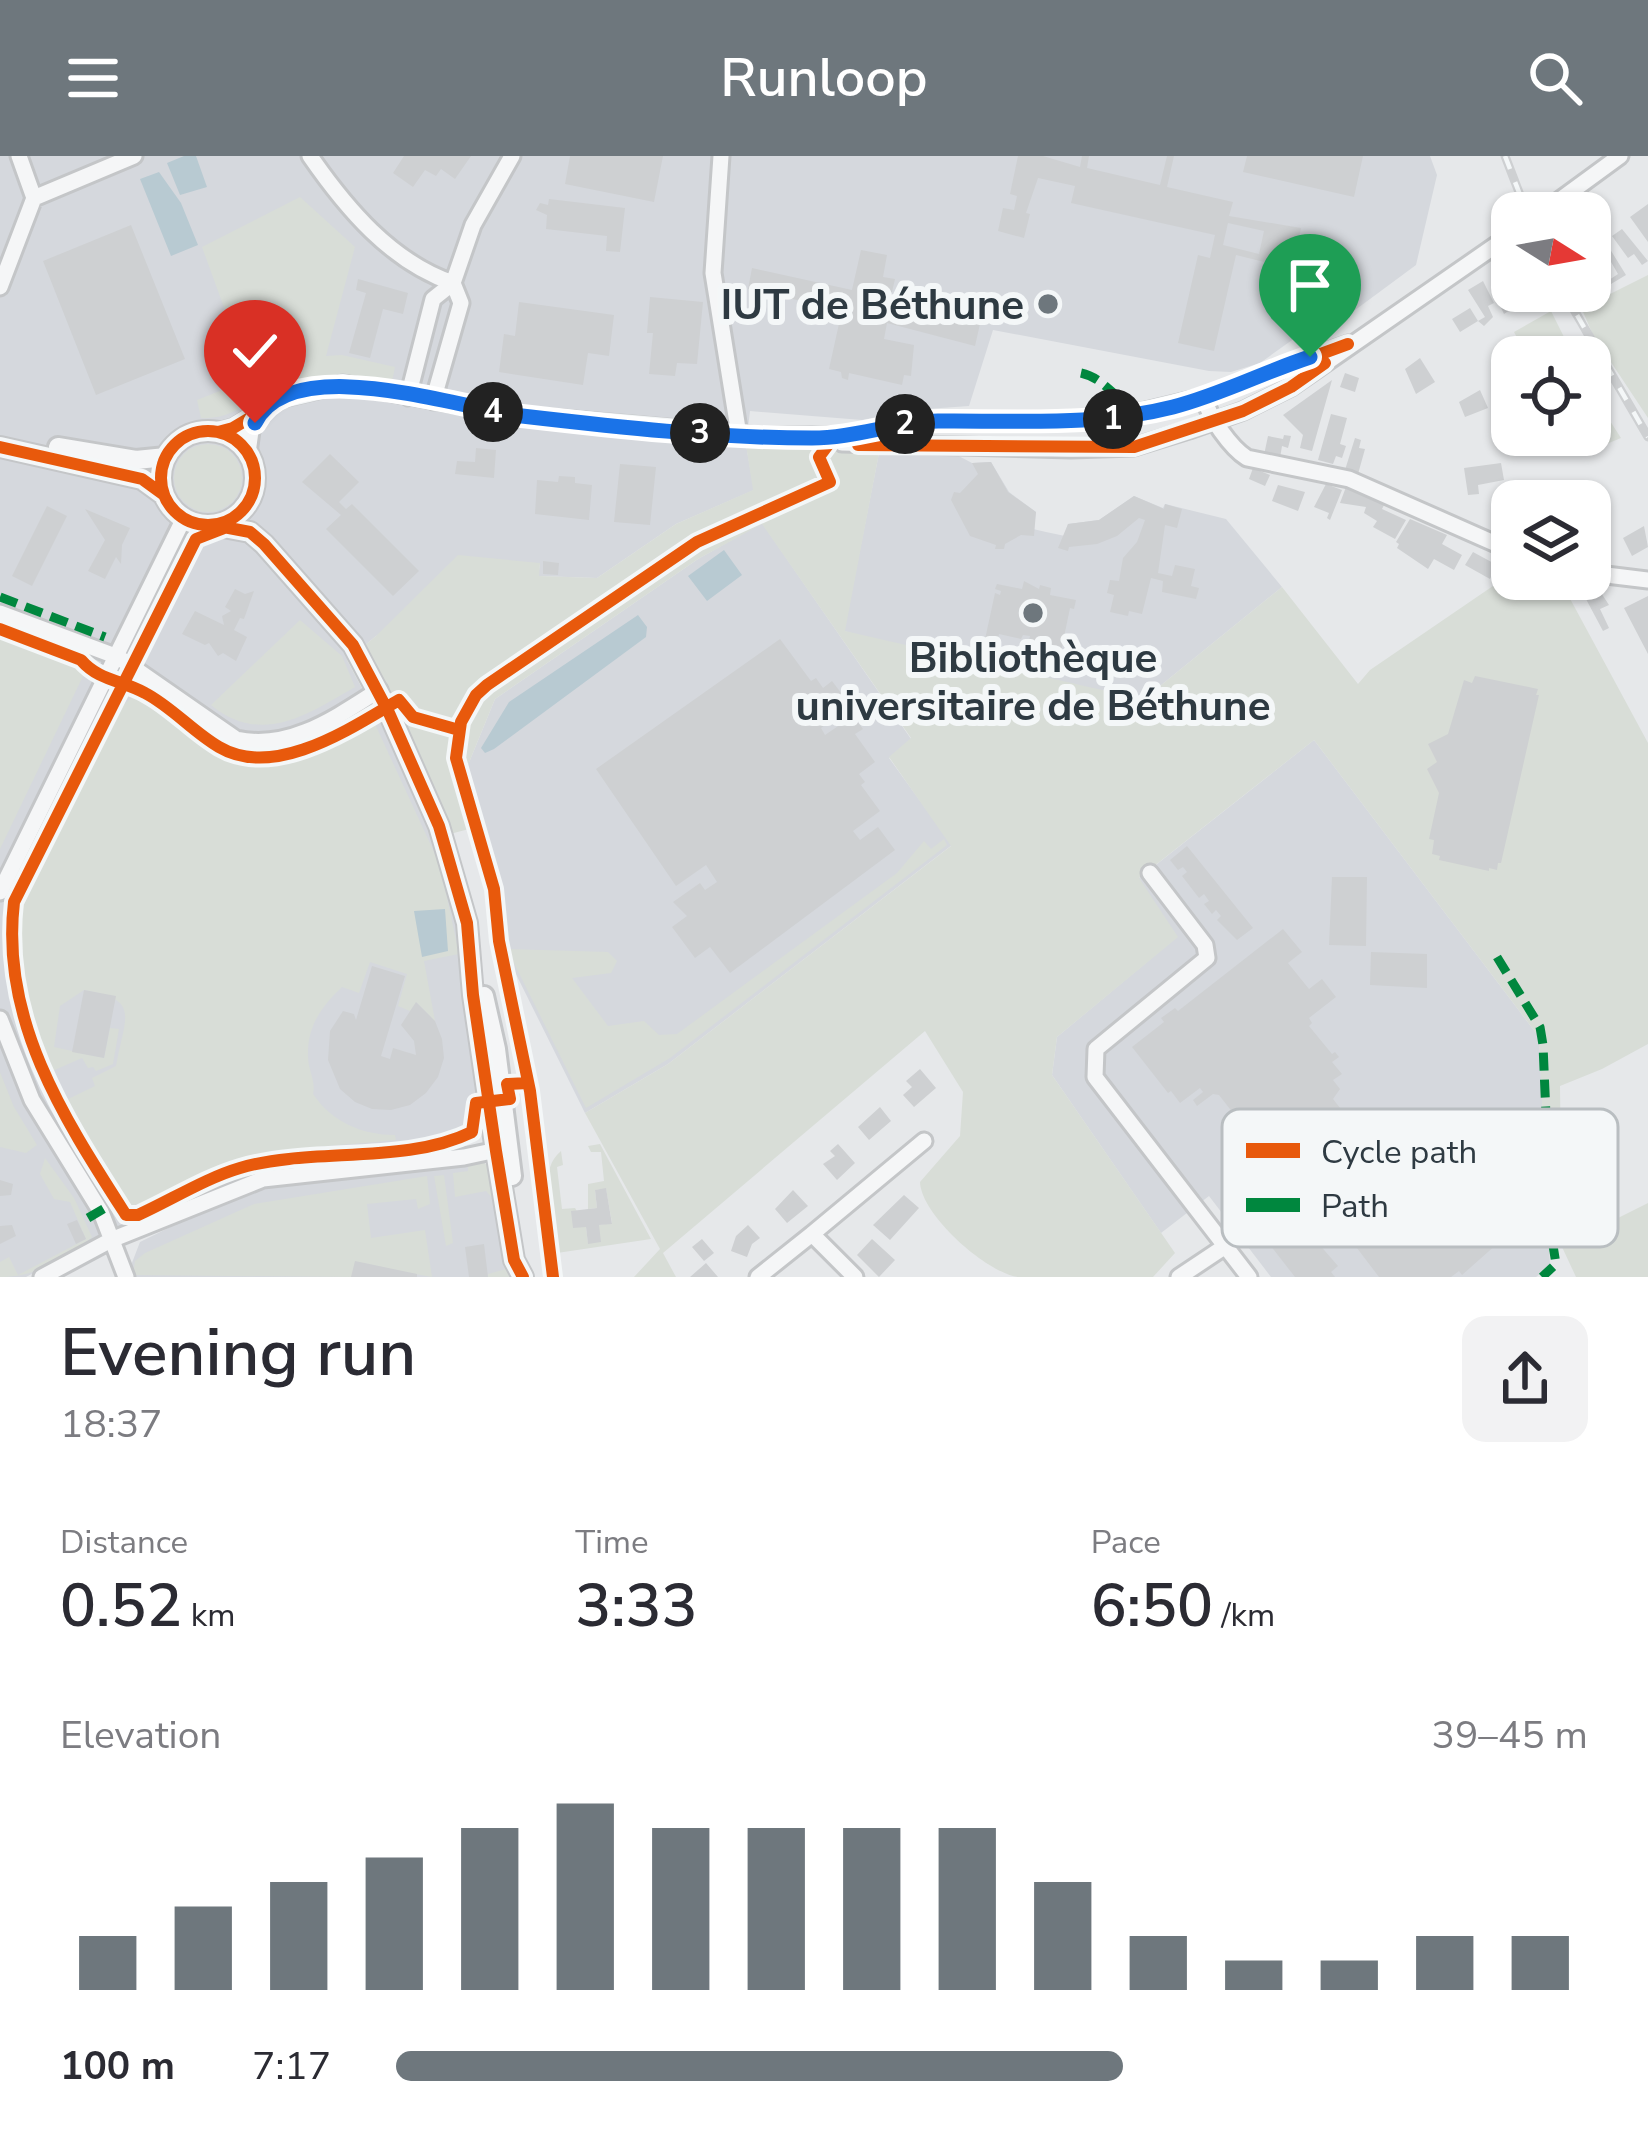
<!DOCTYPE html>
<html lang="en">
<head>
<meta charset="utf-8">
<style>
  :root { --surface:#fff; --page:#f2f2f3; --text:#2b2b33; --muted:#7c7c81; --accent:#6e777d }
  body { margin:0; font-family:"Nunito Sans",sans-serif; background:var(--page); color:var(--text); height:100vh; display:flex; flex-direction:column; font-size:45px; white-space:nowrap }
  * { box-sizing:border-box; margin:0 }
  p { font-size:39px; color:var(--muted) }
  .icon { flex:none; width:66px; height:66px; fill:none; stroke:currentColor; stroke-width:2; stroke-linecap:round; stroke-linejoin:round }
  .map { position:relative; height:1121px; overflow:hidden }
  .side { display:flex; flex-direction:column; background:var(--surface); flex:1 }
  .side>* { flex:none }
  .needle { width:78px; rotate:101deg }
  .tools { position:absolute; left:1491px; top:36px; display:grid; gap:24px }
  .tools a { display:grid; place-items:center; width:120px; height:120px; border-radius:24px; background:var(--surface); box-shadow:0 3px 9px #0004; font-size:60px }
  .pin { position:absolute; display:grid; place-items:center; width:102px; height:102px; color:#fff; margin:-123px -51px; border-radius:50% 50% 50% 0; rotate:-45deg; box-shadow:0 0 12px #0007 }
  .pin .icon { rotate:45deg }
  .km { position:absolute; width:60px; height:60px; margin:-30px; border-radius:50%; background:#222; color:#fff; font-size:33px; line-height:60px; text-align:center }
  .round { display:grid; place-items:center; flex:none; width:126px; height:126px; border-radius:24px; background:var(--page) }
  .headline { display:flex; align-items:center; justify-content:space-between; height:204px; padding:0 60px }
  h1 { font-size:66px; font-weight:600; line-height:90px }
  .metrics { display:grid; grid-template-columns:repeat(3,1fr); gap:18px; height:204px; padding:12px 60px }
  .metrics div { display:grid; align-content:center }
  .metrics b { font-size:60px; font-weight:600 }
  .metrics small { font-size:33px; font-weight:400 }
  .metrics p { font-size:33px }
  .chart { height:336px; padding:24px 60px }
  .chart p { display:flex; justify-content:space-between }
  .chart svg { width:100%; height:216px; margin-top:12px; stroke:var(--accent); stroke-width:6 }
  ul { padding:0 60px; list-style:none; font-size:39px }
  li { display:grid; grid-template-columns:192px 144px 1fr; align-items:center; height:90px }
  li i { height:30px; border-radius:15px; background:var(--accent) }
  header { display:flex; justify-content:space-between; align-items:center; height:156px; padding:0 60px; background:var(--accent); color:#fff; font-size:54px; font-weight:600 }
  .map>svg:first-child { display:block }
</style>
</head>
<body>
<header><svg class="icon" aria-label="menu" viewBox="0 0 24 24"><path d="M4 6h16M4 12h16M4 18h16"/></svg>Runloop<svg class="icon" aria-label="search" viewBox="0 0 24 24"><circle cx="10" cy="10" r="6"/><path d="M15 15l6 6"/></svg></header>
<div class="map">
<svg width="1648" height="1121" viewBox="0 0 1648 1121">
  <rect width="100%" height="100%" fill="#e6e8ea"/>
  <path fill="#d5d8dd" d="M0,0H1430L1437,19L1416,109L1324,177L1316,167L1260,207L1231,216L1209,215L993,174L969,250L913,254L862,264L750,255L746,289L754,334L676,368L597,422L538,420L540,408L376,480L347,504L396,596L435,682L457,765L482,960L475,982L467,989L245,1019L94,1085L26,1121H0Z
    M880,292L951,296L972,307L991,306L1009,336L1036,356L1033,373L1046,376L1065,380L1068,368L1099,364L1134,340L1163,352L1165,348L1226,363L1282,431L1128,556L844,475Z
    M762,367L911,583L889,602L952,689L668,908L585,957L505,796L484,669L468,609L495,543L698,403Z
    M1314,584L1539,881L1550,1110L1536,1121H1271L1209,1040L1161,1077L1052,919L1057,881L1177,781L1138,723Z
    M482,1005L491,1013L508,1121H120L130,1112L140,1086L215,1049L261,1032Z"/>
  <path fill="#d8ddd7" d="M300,41L355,91L326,200L342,199L395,211L392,226C351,219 318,215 279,231C250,243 234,264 201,262L197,244L250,223L202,91Z
    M1648,119V262L1593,179L1574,135H1583L1590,148Z
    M1551,155L1574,201H1527L1514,176Z
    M1590,234L1621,282L1580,299L1569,279H1590Z
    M174 322a34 34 0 1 1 68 0a34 34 0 1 1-68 0Z
    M746,289L880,292L845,475L1115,537L1128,556L1282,431L1358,528L1370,514L1512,417V423L1561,426L1648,587V888L1602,913L1560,930L1562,1090L1648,1047V1121H1576L1562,1091L1549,1096L1539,881L1314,584L1139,722L1178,781L1057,881L1052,919L1175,1097L1153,1121C1109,1121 1062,1121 1018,1121C987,1117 921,1059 920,1026L960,980L963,936L925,875L663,1097L676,1121H634L660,1093L585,957L668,908L951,690L889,601L911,582L762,368L698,403L495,543L468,609L484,669L435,682L396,596L347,504L376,480L458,399L540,407L539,420L597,422L676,368L753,334Z
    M300,464L342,500L355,531C307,559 261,590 211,549Z
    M0,479L77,510L84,518L0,693Z
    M134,540C161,551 182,571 205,589C258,629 326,599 375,568L440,709L459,798L424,805L435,865L417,847L410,855L398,850L407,818L370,806L359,837L342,831C322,850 307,870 308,900C308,914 316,925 313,938C332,966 362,979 395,979L396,984C344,990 289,990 238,1004C199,1015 167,1047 126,1050L60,947L95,930L92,922L116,910C125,859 141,844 84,834L60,850L54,891L104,902L110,872L119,873L113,908L96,915L93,911L88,912L82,902L50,916L54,927L50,929C31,875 13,824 19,766C23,715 90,606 116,555Z
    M944,683L947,689L670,902L586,952L507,793L608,796L617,805L611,817L572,822L608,870L644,865L659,879L677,878L897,717L924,685L931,693Z
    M0,916L14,951L37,989L26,997L0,991Z
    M600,988L651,1083L557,1097C553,1067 535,1016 561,995L563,1009L557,1011L562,1053L575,1052L586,1071L588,1087L599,1069L612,1067L606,1033L595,1034L597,1052L588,1053V1028L604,1025L601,996H591L588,990Z
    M45,1002L74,1042L92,1081C66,1104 35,1121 0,1121V1106L9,1101L18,1119L86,1083L70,1046L54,1043L40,1018Z
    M482,1005L491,1013L513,1121H488V1118L506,1113L495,1045L486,1035L455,1041L453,1017L468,1015V1007Z
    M444,1019L453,1087L446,1090L434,1020Z
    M427,1020L430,1048L418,1053L416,1043L367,1048L371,1082L425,1074L432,1121L410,1117L351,1121L133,1119L135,1105L145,1097L254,1048Z"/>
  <path fill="#b8cad2" d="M184,0H196L207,31L180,39L167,7Z
    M159,16L181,47L198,89L171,100L140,23Z
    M724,394L742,419L707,445L688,420Z
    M638,459L647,471L646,481L494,593L485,597L481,592L509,546Z
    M445,753L448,795L422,801L414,755Z"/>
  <path fill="#ced0d2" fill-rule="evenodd" d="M404,0H471L455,23L441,13L436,20L425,14L413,31L393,17Z
    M570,0H663L654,46L565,28Z
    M1018,0H1043L1080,11L1082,0H1089L1087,12L1160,29L1167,0H1174L1167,31L1233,46L1229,60L1301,72L1292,113L1236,99L1214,195L1178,187L1198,99L1210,102L1215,79L1071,47L1075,30L1038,22L1026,57L1030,58L1024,82L998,75L1003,52L1014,54L1017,40L1010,38ZM1228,67L1264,75L1259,98L1223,89Z
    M1247,0H1363L1354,41L1243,16Z
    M549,43L625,52L620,96L606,95L607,80L546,73L547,59L536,54L540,47L548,49Z
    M1648,48V86L1630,61Z
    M131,69L185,203L96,239L43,105Z
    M1622,73L1648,105L1642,109L1634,98L1628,102L1612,80Z
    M1605,85L1626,119L1611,128L1609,124L1618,118L1611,106L1603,115L1591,94Z
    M861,94L887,99L883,121L895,123L892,136L879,134L878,139L904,144L903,151L980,168L975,190L887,167L884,183L914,189L911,220L904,219L902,229L849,217L848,224L842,222L841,216L829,213L842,154L748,133L752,112L852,134Z
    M1316,99L1346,106L1343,120L1313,114Z
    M358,123L408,137L403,158L383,153L370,202L349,197L366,137L356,134Z
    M1483,125L1494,147L1488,150L1493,161L1484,170L1478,165L1485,161L1468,134Z
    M1512,128V135H1527L1532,143L1523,148L1521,143L1508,150L1510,154L1504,158L1494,137Z
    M1274,135L1289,138L1287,150L1271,147Z
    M650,141L703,146L697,208L677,207L675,220L649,218L653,177H647Z
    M519,146L614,159L609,200L588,197L583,229L499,216L504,178L515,180Z
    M1470,152L1478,165L1460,176L1452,163Z
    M1420,202L1435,226L1416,238L1405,213Z
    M1345,217L1359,222L1355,236L1340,231Z
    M1332,224L1312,295L1300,292L1303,279L1283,259Z
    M1480,234L1488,252L1465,261L1459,246Z
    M1331,258L1347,262L1340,288L1346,290L1342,302L1336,300L1333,308L1318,304Z
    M1284,279L1291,280L1288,292L1282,290L1280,302L1264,299L1268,280L1283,283Z
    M1355,282L1361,284L1359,292L1365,293L1358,318L1345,314Z
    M476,292L496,294L494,322L455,318L457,305L475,306Z
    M330,298L359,326L339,346L346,353L352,348L419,415L393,440L326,373L341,359L302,326Z
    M991,306L1008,336L1036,356L1034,380L1021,379L1005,388L1004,393H995L996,389L970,380L951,344L954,336L960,337L978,318L972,307Z
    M1501,307L1504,324L1478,329L1479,338L1468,339L1464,312Z
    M620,308L656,311L650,369L614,366Z
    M1253,312L1270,319L1265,330L1249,323Z
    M559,320L575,321V327L592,329L589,364L535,358L537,324L558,326Z
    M1326,328L1342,334L1330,364L1327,362L1329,357L1314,351Z
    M1278,329L1305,336L1298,355L1272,345Z
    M1346,331L1385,347L1382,353L1406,364L1395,383L1373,371L1377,365L1364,357L1366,351L1340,347Z
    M1134,340L1164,353L1165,348L1182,353L1177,372L1165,369L1158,417L1172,420L1175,409L1195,413L1191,430L1199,432L1196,443L1162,436L1163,425L1151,422L1142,458L1129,455L1128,460L1110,456L1114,439L1107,437L1110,424L1119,425L1123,402L1137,386L1145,364L1139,362L1117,380L1097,388L1069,391L1068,395L1058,392L1068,368L1099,364Z
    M1590,344H1596L1595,370L1590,369Z
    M47,350L67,360L32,430L12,420Z
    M85,353L130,372L122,389L121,408L116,401L105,423L88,415L105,384Z
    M1410,363L1447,379L1442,388L1462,399L1454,414L1434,403L1428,413L1397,392L1399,388L1396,386Z
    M1644,370L1648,391L1632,400L1623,382Z
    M1473,396L1497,409L1490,423L1465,409Z
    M543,405L559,407L558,419L543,418Z
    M1024,425L1039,433L1040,429L1051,432L1050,439L1076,444L1074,453L1070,452L1059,505L1049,497L1051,489L1029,485L1030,480L1023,479L1021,483L999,478L997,485L984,488L995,437L1000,439L1001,435L995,433L997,428L1022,433Z
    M1587,426H1594L1609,449L1600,453L1609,472L1603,475L1579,430Z
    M235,433L245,438L254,435L244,463L240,462L234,474L247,481L236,505L223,497L218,500L209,487L205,489L182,478L195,455L224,469L222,460L231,455L225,451Z
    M1648,440V498L1624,452Z
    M780,483L811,525L816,522L823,532L832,525L851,550L821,572L825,579L853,560L863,573L855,578L875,606L859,618L865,626L861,629L880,655L853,675L860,684L878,671L895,694L730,817L710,791L695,802L672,771L687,760L673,746L700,727L705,734L717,726L706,709L676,730L596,613Z
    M1475,520L1538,533L1536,539H1539L1501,707H1498L1497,714L1489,712V715L1439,704L1440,700L1432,698L1434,684L1429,683L1439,637L1427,613L1437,606L1428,588L1448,578L1464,524L1472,527Z
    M1187,690L1253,772L1237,784L1217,764L1221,760L1216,754L1212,758L1204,748L1209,745L1204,738L1199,742L1182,720L1187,716L1183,711L1178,714L1170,704Z
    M1332,721H1367L1366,790L1329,789Z
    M1283,773L1302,796L1288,807L1309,833L1322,823L1336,841L1309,862L1312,867L1309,870L1332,898L1335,896L1339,901L1332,906L1342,918L1333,924L1340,933L1333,943L1367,986L1370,983L1373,989L1364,996L1377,1013L1399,998L1429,1004L1436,1012L1441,1007L1455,1008V1003L1472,1005L1471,1008L1477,1009V1028L1484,1029L1485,1023L1507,1030L1503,1050L1507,1051L1506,1080L1462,1119L1459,1115L1451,1121H1379L1322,1046L1298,1064L1338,1110L1331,1116L1335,1121H1295L1270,1089L1267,1091L1264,1088L1278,1076L1276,1073L1265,1081L1261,1079L1276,1064V1058L1243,1015L1237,1013L1252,1001L1250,997L1240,1005L1235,1000L1251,988L1248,983L1251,980L1219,939L1213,938L1197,950L1193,944L1203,936L1200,932L1180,947L1171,935L1168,937L1132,891L1164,866L1161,862L1175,852L1178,855Z
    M1371,796L1427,798V832L1370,829Z
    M372,810L405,820L381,900L390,903L393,892L416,899L414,885L401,869L416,846L435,865L442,883L444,902L438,921L426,937L410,949L391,954L372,953L355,946L340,933L328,904L330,875L343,855L354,858L356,864Z
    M84,834L116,840L104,902L72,896Z
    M920,913L936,932L914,951L903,939L912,931L906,925Z
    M880,951L891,965L869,984L858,971Z
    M838,988L855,1007L837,1024L823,1008L835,1000L830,995Z
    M0,1024L13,1028L11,1039L0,1040Z
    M606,1032L612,1068L599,1069L601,1086L588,1088L586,1071L573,1072L571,1055L597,1052L595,1034Z
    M793,1034L808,1050L787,1067L775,1053Z
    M904,1039L919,1052L890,1084L873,1069Z
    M77,1064L86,1083L76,1088L67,1068Z
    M12,1069L16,1080L0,1088V1070Z
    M748,1069L760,1082L752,1088L747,1101L731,1095L736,1080Z
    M702,1083L714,1097L704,1105L692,1091Z
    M872,1083L895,1104L879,1121L857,1099Z
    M484,1088L488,1121H469L465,1091Z
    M355,1105L417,1118V1121H351Z
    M706,1107L718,1121H690Z"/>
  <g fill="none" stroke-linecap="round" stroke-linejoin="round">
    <g stroke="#c4c6c8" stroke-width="21">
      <path id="minor" d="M19,0L34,42
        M310,0C346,52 391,106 453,127
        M721,0L713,117L739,279
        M1542,57L1620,0
        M0,131L34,42L134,0
        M408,241L433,143L453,127L473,69L512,0
        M1204,241C1208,260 1231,292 1247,302L1349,323L1512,395
        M433,245L461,147L453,127
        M218,276L233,272L283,242L343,228L516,259L759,280H854L935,265L1113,263L1204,241L1348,188
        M842,287L1071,293L1134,291L1189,274L1243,255L1291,231L1512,78
        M248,297L251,275L260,256
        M1590,417L1648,424
        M0,457L118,501L236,583C289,595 335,562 379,534
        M1150,717L1205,789L1207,802L1096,893L1095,921L1249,1121
        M0,736L184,362
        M0,863L32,944L101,1056L126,1121
        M812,1078L924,985
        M42,1121L111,1084L263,1023L464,1001L506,992
        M758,1121L812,1078L855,1121
        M1179,1121L1224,1091"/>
    </g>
    <g stroke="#c4c6c8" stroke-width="24">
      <path id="tertiary" d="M161 322a47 47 0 1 1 94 0a47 47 0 1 1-94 0Z
        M0,291L142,323L164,339
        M58,291L136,304L166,301
        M213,369L250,376L264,388L353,489L389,557L439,670L467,767L473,839L496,995L514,1104L523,1121
        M484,840L496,893L512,1020"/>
    </g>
    <use href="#minor" stroke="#f5f6f7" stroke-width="15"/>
    <use href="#tertiary" stroke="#f5f6f7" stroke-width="18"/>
    <g stroke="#ced0d2" stroke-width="9">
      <path id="rail" d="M1505,0L1527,57
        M1563,135L1648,281"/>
    </g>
    <use href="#rail" stroke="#f4f7f8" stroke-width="4.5" stroke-dasharray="14" stroke-linecap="butt"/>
    <path stroke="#00873e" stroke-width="9" stroke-dasharray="18 9" stroke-linecap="butt" d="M1081,217C1104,222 1113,242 1133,250L1136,258
      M0,441L105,481
      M1497,801L1540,871L1543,889L1551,1077L1556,1108L1542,1121
      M88,1062L117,1045"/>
    <g stroke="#f4f7f8" stroke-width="20">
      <path id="cycleway" d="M161 322a47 47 0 1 1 94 0a47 47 0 1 1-94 0Z
        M218,276L233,272L283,242L343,228L516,259L759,280H854L935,265L1113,263L1204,241L1348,188
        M858,289L1134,291L1243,255L1291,231L1325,207
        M0,291L142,323L164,339
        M213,369L250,376L264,388L353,489L389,557L439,670L467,767L473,839L496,995L514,1104L523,1121
        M227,371L196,383L14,746C0,865 65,964 126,1059H138C171,1044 206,1022 240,1012C311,991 405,1009 472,976L476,947L510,943L507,928L528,927
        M0,473L81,504C99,525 122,524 145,537C172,551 193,576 219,591C275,624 351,572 399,544L413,561L459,574
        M553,1121L530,935L499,785L494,733L456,602L461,566L476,539L487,529L697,386L830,326L819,301L834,281"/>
    </g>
    <use href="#cycleway" stroke="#e8590c" stroke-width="12"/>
  </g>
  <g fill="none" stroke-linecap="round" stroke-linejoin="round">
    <g stroke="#fff" stroke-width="24">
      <path id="route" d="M255,267C291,194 459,252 522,260C617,271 715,282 812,282C855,282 895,266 938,265C1017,264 1095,271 1173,251C1220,239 1264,216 1310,201"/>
    </g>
    <use href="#route" stroke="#1a73e8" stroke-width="15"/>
  </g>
  <g fill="#6e777d" stroke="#f4f7f8" stroke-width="4.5">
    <circle cx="1048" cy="148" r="12"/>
    <circle cx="1033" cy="457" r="12"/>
  </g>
  <g text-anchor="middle" stroke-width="12" stroke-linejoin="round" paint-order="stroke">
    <g font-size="42" font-weight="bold" fill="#2e3a42" stroke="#f4f7f8" text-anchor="end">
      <text x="1024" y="163">IUT de Béthune</text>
      <text x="1033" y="516" text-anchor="middle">Bibliothèque<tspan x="1033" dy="48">universitaire de Béthune</tspan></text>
    </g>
  </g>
  <rect x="1222" y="953" width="396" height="138" rx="18" fill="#f4f7f8" stroke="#b9bec1" stroke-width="3"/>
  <rect x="1246" y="987" width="54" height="15" fill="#e8590c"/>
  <rect x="1246" y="1042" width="54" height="14" fill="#00873e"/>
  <g font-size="33" fill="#2e3a42">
    <text x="1321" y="1007">Cycle path</text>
    <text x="1321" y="1061">Path</text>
  </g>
</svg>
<div class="tools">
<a><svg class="needle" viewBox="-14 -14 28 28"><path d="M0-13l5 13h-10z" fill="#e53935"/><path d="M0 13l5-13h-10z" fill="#7c7c81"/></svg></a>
<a><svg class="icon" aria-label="locate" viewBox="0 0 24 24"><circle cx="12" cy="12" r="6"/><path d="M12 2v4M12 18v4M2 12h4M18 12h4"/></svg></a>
<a><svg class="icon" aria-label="layers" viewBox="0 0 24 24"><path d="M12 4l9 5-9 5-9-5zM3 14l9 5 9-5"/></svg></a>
</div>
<div class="pin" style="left:1310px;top:201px;background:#1e9e55"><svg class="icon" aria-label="arrive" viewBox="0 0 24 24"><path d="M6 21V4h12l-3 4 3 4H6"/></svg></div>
<div class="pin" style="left:255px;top:267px;background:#d93025"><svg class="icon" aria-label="check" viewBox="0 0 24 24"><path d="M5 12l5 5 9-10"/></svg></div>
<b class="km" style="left:1113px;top:263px">1</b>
<b class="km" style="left:905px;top:268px">2</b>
<b class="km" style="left:700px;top:277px">3</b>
<b class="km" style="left:493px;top:256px">4</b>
</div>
<section class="side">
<div class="headline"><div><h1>Evening run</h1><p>18:37</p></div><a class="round"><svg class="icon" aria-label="share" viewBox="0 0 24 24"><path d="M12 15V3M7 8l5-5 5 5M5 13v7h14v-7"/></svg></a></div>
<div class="metrics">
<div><p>Distance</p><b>0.52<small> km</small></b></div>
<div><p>Time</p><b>3:33</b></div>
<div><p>Pace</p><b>6:50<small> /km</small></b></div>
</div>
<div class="chart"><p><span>Elevation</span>39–45 m</p>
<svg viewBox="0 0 160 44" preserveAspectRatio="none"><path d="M5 44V33M15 44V27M25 44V22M35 44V17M45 44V11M55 44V6M65 44V11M75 44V11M85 44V11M95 44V11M105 44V22M115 44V33M125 44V38M135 44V38M145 44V33M155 44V33"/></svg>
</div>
<ul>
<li><b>100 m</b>7:17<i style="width:61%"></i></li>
</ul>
</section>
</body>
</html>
